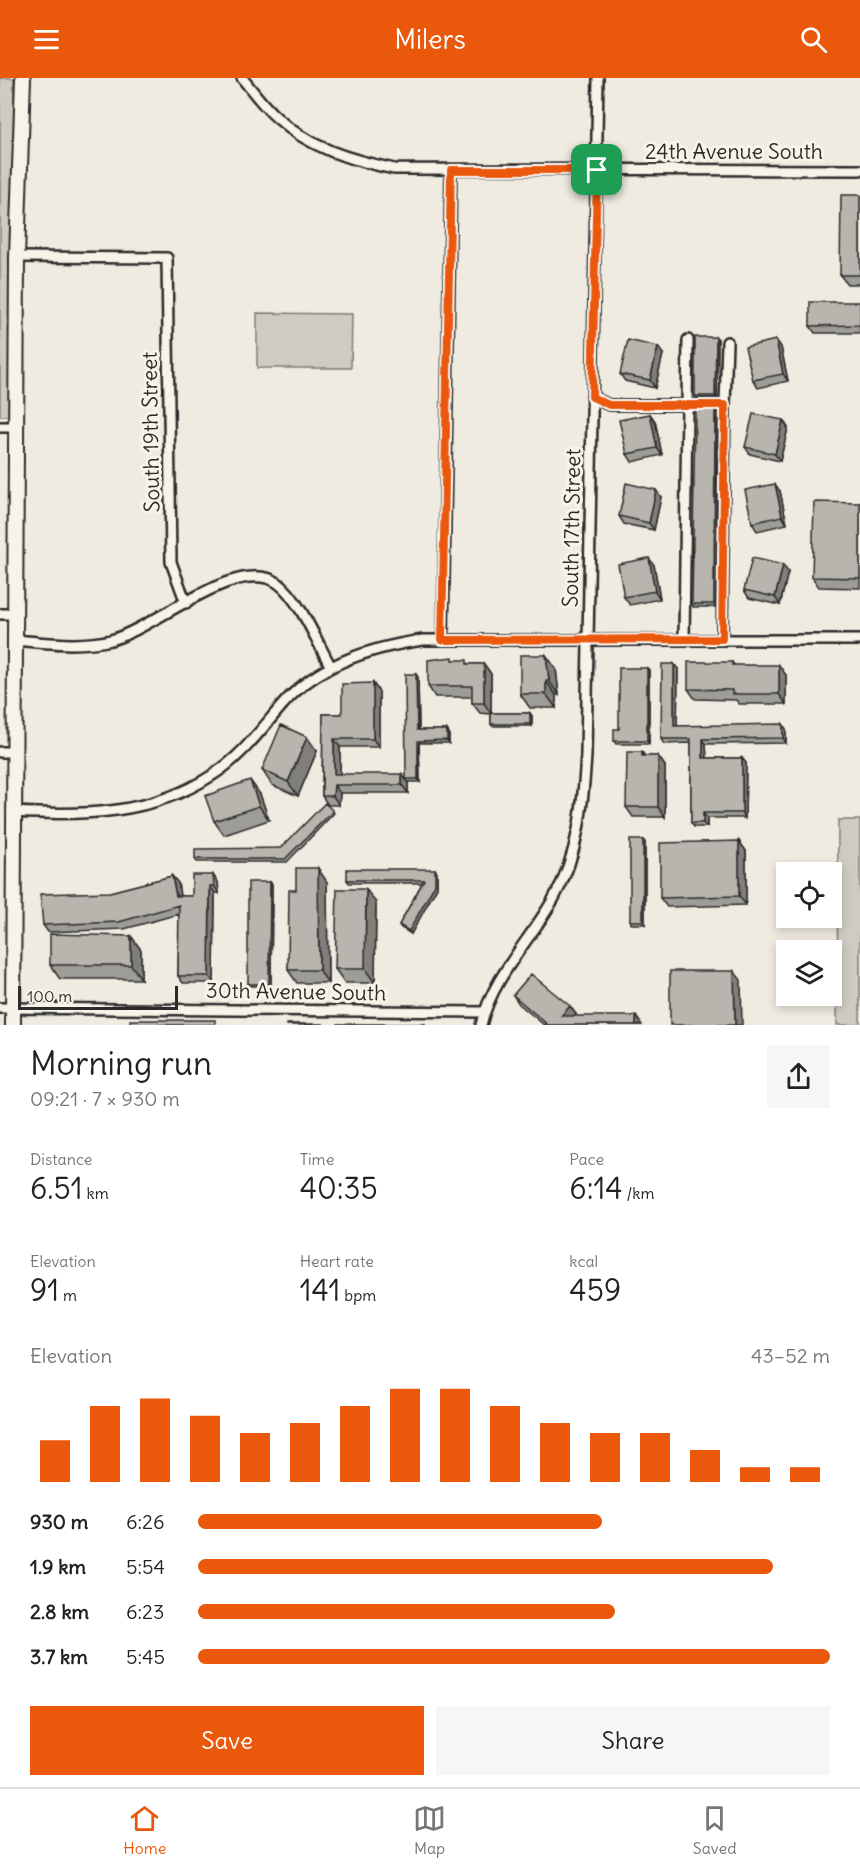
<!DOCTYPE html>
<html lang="en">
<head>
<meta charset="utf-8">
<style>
  :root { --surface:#fff; --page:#f6f6f6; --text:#222; --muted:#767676; --line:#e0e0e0; --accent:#ea580c }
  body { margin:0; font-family:Delius,sans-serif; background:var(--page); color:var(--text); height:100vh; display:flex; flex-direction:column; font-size:22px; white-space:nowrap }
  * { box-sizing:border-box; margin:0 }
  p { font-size:20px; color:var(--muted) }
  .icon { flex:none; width:33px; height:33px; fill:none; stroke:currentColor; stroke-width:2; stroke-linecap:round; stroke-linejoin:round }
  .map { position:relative; height:947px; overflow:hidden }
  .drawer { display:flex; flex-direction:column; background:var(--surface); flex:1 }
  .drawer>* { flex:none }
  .tools { position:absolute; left:776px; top:784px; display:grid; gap:12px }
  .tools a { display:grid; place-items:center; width:66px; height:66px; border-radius:0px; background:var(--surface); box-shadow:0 3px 9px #0003; font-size:30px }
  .scale { position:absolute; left:18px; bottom:15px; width:160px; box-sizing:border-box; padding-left:6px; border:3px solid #2b2b2b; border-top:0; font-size:16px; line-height:21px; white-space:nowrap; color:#2b2b2b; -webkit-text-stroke:4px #f7f3e8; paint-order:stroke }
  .pin { position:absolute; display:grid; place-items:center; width:51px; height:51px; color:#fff; margin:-26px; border-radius:12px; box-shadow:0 3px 9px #0006 }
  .round { display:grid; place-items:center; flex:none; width:63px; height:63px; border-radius:0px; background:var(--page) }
  .summary { display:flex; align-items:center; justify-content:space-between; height:102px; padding:0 30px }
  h1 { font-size:33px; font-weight:600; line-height:45px }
  .stats { display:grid; grid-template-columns:repeat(3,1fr); gap:9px; height:102px; padding:6px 30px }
  .stats div { display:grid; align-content:center }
  .stats b { font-size:30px; font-weight:600 }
  .stats small { font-size:16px; font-weight:400 }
  .stats p { font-size:16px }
  .chart { height:168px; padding:12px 30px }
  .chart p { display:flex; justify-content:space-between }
  .chart svg { width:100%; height:108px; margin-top:6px; stroke:var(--accent); stroke-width:6 }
  .cta { display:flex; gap:12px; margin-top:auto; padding:12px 30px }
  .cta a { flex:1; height:69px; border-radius:0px; background:var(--accent); color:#fff; font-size:24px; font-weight:600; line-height:69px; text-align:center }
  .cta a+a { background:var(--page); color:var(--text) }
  ul { padding:0 30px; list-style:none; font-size:20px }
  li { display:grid; grid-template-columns:96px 72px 1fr; align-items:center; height:45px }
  li i { height:15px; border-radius:8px; background:var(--accent) }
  header { display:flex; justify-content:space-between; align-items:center; height:78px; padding:0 30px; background:var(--accent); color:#fff; font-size:27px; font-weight:600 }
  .tabs { display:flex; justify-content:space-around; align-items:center; height:84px; border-top:2px solid var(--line); background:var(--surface); font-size:16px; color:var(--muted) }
  .tabs a { display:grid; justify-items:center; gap:3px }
  .tabs .current { color:var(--accent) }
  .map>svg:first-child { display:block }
</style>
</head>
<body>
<header><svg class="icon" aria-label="menu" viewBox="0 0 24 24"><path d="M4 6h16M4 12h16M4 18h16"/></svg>Milers<svg class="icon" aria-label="search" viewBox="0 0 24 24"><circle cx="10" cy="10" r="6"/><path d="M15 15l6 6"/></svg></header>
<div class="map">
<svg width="860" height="947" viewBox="0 0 860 947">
  <rect width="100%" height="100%" fill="#efebe0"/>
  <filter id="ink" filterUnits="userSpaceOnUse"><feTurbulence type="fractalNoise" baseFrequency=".0167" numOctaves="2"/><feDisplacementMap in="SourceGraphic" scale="12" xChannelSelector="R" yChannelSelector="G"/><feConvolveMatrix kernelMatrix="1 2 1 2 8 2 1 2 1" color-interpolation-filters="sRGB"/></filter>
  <g filter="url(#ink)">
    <path fill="#cfcbc2" stroke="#7d7b76" stroke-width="1.5" d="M0,0H14L11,338H0Z
      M257,235L352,236L351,290H257Z
      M838,742H860V947H837Z"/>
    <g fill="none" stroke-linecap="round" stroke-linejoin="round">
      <g stroke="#2b2b2b" stroke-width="14">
        <path id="street" d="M242,0C253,13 263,28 276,39C309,70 351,82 394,91L860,92
          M17,179L167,180L171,484L186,525
          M592,319L609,327H687L688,262
          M0,349H17
          M0,536H14
          M684,561L687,327H725L727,264
          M722,561L725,327
          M15,562C45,565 81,569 111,562C155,550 237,477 278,505C299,520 318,566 331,589
          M443,562L451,92
          M0,674H14
          M14,734C83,738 151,737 211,698C242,679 261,651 285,624C319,586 374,569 423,562H860
          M0,930L484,934
          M481,947C493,898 530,863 554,820C579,776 583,726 586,677L598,0"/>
      </g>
      <g stroke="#2b2b2b" stroke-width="18">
        <path id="secondary" d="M13,947L17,179L23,0"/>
      </g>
      <use href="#street" stroke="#f7f3e8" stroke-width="9"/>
      <use href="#secondary" stroke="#f7f3e8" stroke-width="14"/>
    </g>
    <path fill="#9e9c96" stroke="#2b2b2b" stroke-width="1.5" d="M860,117V206H847L840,197Z
      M860,224V255H815L810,248Z
      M716,259L718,261L717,320H696L695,318Z
      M776,262L781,269L788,303L758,310L753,302Z
      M663,276L655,310L625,303L620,296Z
      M715,331L717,334L716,529H693L692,526Z
      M650,336L655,343L662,377L632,384L627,376Z
      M783,342L788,350L780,383L750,376L745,369Z
      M780,413L787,446L757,453L752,445Z
      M661,419L654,452L624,446L619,438Z
      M860,425V510L819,509L812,499Z
      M654,487L660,521L630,527L624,519Z
      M788,494L780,527L749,520L744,512Z
      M546,577L556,591L559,617H556V630H530L520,616Z
      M455,582L470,586H484L491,596V635H530L532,638V648H492L491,646V636L480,635L472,625V619H435L428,608Z
      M732,584L734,587L786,597V626H739L736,622L695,621L688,611Z
      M674,586L678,591L677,648L786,651V665L706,666L707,680H742L746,685L745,740H707V749H694L691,745V665L664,666L661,661Z
      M647,590L649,592V666H616L614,663Z
      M418,599L419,652H447L449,655V665H419L420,704H408L406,701Z
      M373,605L379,614V669H340V696L408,705V715H340L339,727H328L322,718L323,636H342Z
      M317,673L298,718L272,707L262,692Z
      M642,674L645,678H658L665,688V739H633L626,729Z
      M260,716L269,742L224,757L214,743Z
      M333,733L334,735L287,784H197L195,781L281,770Z
      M739,763L746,773V827L667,829L660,820Z
      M645,764V846H631L630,843Z
      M437,794V809L411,856L401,850L399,847L422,805H349L347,802Z
      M213,797L218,804L219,815H215L214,905H183L178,898L179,836L124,851L48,854L43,847L110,814L172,798L178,805L180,818H192Z
      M270,804L272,806L271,908H249L248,906Z
      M327,804L328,905H297L288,892L296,812Z
      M376,825L375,905H345L335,891Z
      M131,858L141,872V901H60L50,887Z
      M513,917L576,936L574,938L642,947H544L519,926Z"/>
    <path fill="#817f7a" stroke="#2b2b2b" stroke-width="1.5" d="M716,259L718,261L717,320L715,318Z
      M776,262L781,269L788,303L783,296Z
      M658,269L663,276L655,310L650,302Z
      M715,331L717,334L716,529L714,526Z
      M650,336L655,343L662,377L657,370Z
      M783,342L788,350L780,383L775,376Z
      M775,406L780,413L787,446L782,438Z
      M656,412L661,419L654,452L649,445Z
      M649,480L654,487L660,521L655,513Z
      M783,487L788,494L780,527L775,519Z
      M546,577L556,591L559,617L549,603Z
      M484,586L491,596V636L484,625Z
      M674,586L678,591L677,653L674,648Z
      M779,587L786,597V626L779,616Z
      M647,590L649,592V666L647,663Z
      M416,596L418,599L419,655L417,652Z
      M546,603L556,617V630L546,616Z
      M373,605L379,614V669L373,661Z
      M530,635L532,638V648L530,646Z
      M783,646L786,651V665L783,660Z
      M447,652L449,655V665L447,662Z
      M307,659L317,673L298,718L288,704Z
      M334,661L340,669V705L334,696Z
      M703,661L706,666L707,685L703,680Z
      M418,663L419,665L420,704L418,701Z
      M658,678L665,688V739L658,729Z
      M742,680L746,685L745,740L742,735Z
      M402,696L408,705V715L402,707Z
      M250,702L260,716L269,742L259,728Z
      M334,707L340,715L339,727L333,718Z
      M703,735L707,740V749L703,745Z
      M643,762L645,764V846L643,843Z
      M739,763L746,773V827L739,818Z
      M318,790L327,804L328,905L319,892Z
      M435,791L437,794V809L411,856L409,853Z
      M213,797L218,804L219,815L214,808Z
      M172,798L178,805L181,825L176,818Z
      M270,804L272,806L271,908L269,906Z
      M210,808L215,815L214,905L209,898Z
      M366,811L376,825L375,905L365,891Z
      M131,858L141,872V901L131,887Z
      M734,893L741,902L742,947H735Z
      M570,928L576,936L567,947L561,938Z
      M636,938L642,947H636Z"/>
    <path fill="#b8b5ae" stroke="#2b2b2b" stroke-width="1.5" d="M841,117H860V197H840Z
      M810,224H860V247L810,248Z
      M695,259H716L715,318H695Z
      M628,262L658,269L650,302L620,296Z
      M776,262L783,296L753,302L745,269Z
      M715,331L714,526H692L695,332Z
      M650,336L657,370L627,376L619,342Z
      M753,336L783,342L775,376L745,369Z
      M626,405L656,412L649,445L619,438Z
      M775,406L782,438L752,445L745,412Z
      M814,424L860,425V500L812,499Z
      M649,480L655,513L624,519L618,486Z
      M752,480L783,487L775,519L744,512Z
      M520,577H546L549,603H546V616H520Z
      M453,579V582H467V586H484V625H472V608H428V582Z
      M688,584H732V587H779V616H732V612L688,611Z
      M662,586H674V648L783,646V660L703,661V680H742V735H703V745H691V661H661Z
      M619,590H647V663H614V651H619Z
      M405,596H416L417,652H447V662L418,663V701H406Z
      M373,605V661H334V696H402V707H334L333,718H322L323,636H342V606Z
      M491,635H530V646H491Z
      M281,647L307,659L288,704L262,692Z
      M627,674H642V678H658V729H626Z
      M250,702L259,728L214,743L205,718Z
      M325,725L333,733L285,781H195V771L281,770Z
      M630,762H643V843H630Z
      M739,763V818L660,820V765Z
      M296,790H318L319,892H288L289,812H296Z
      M347,791H435V806L409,853L399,847L424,802H347Z
      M192,797H213L214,808H210L209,898H178L179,827L119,844L43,847L40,816L110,814L172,798L176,818H192Z
      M248,804H270L269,906H248Z
      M337,811H366L365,891H335Z
      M50,856L131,858V887H50Z
      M670,893H734L735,947H670Z
      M531,896L570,928L561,938H636V947H548L513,917Z
      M130,942H215V947H130Z
      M287,946H323V947H287Z
      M338,946H425V947H338Z"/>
  </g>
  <g fill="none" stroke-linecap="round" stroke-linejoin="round" filter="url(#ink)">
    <g stroke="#fff" stroke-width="12">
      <path id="route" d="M451,92H597L592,319L609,327H725L722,561L442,562Z"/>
    </g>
    <use href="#route" stroke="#ea580c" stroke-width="8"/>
  </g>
  <g text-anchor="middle" stroke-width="6" stroke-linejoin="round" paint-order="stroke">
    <g font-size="21" fill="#2b2b2b" stroke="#f7f3e8">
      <text x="734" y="81">24th Avenue South</text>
      <text transform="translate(151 354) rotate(-91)" y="7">South 19th Street</text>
      <text transform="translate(572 450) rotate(-89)" y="7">South 17th Street</text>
      <text transform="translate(296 914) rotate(1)" y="7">30th Avenue South</text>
    </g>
  </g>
</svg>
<div class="tools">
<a><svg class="icon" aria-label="locate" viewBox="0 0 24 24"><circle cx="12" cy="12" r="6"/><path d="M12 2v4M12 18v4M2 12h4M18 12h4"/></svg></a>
<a><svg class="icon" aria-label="layers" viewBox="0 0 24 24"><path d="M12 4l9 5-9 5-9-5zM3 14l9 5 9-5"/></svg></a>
</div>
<div class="scale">100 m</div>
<div class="pin" style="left:597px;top:92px;background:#1e9e55"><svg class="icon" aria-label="arrive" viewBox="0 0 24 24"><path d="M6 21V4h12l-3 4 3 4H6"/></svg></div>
</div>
<section class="drawer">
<div class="summary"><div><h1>Morning run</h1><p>09:21 · 7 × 930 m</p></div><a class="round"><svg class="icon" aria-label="share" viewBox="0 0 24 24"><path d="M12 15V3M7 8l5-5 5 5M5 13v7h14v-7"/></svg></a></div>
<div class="stats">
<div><p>Distance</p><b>6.51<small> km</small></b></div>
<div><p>Time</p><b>40:35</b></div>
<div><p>Pace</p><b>6:14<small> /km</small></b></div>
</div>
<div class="stats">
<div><p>Elevation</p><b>91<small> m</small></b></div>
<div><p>Heart rate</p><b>141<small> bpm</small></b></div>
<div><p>kcal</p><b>459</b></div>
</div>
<div class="chart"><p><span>Elevation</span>43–52 m</p>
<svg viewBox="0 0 160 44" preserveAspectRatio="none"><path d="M5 44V27M15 44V13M25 44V10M35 44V17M45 44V24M55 44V20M65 44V13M75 44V6M85 44V6M95 44V13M105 44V20M115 44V24M125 44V24M135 44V31M145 44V38M155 44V38"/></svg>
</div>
<ul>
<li><b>930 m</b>6:26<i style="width:64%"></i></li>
<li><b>1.9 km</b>5:54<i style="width:91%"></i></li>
<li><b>2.8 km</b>6:23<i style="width:66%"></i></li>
<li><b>3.7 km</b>5:45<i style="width:100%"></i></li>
</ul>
<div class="cta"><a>Save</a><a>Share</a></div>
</section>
<nav class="tabs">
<a class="current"><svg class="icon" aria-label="home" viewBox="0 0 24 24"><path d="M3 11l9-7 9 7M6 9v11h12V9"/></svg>Home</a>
<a><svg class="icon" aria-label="map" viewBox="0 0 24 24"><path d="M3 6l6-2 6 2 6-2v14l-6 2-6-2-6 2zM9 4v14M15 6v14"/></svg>Map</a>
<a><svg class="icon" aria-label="saved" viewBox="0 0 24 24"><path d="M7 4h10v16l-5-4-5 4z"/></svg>Saved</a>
</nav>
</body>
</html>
